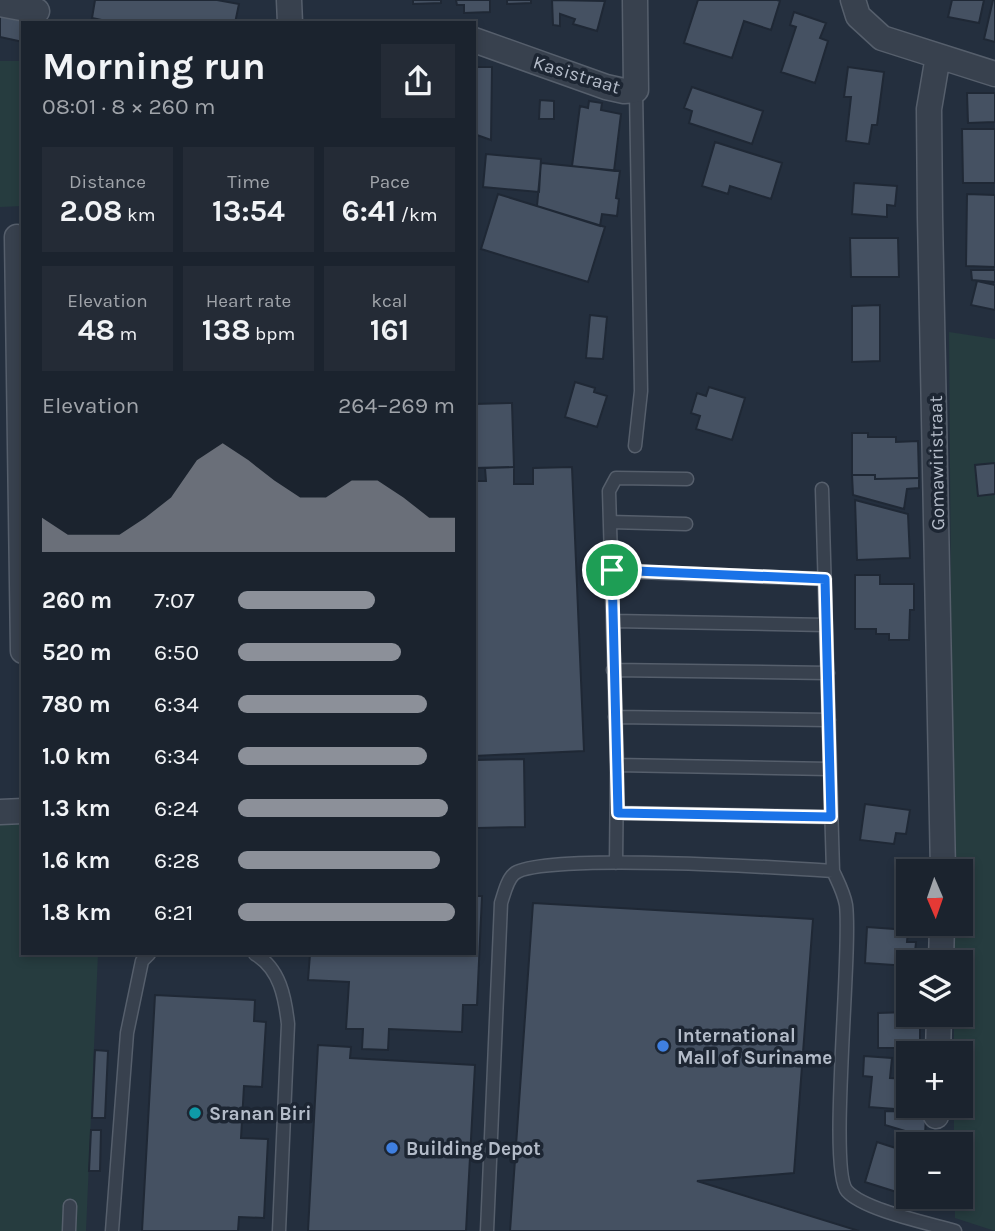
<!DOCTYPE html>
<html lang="en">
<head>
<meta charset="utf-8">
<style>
  :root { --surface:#1b232e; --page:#242b36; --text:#f1f3f6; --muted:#a0a4aa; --line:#39404a; --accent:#8c9099 }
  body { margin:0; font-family:Karla,sans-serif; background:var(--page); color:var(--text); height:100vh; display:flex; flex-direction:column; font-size:26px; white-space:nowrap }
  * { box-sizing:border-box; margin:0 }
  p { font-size:23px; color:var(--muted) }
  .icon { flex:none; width:38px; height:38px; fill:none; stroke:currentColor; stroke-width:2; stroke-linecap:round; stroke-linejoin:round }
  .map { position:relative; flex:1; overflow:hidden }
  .panel { position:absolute; left:21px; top:21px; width:455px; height:934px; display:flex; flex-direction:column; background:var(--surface); border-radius:0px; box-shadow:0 4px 10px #0003,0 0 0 2px var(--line) }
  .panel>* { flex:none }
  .needle { width:46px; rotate:178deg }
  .fabs { position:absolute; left:896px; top:859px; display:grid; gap:14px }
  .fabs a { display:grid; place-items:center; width:77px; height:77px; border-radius:0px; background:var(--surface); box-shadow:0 4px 10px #0003,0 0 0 2px var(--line); font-size:35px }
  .pin { position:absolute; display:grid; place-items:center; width:60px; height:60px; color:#fff; margin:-30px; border:4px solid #fff; border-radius:50%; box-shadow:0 2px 7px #0007 }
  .round { display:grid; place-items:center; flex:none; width:74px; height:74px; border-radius:0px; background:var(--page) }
  .head { display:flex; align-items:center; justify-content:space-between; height:119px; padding:0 21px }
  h1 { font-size:38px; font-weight:700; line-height:52px }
  .stats { display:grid; grid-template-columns:repeat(3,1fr); gap:10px; height:119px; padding:7px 21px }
  .stats div { display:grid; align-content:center; border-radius:0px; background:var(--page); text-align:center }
  .stats b { font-size:30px; font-weight:700 }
  .stats small { font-size:19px; font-weight:400 }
  .stats p { font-size:19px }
  .chart { height:196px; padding:14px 21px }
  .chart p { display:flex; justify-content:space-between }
  .chart svg { width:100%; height:126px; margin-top:7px; fill:var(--accent); opacity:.7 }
  ul { padding:0 21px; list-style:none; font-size:23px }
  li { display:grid; grid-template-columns:112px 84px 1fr; align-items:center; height:52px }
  li i { height:18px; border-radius:9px; background:var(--accent) }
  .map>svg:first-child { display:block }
</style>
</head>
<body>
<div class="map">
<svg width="995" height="1231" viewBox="0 0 995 1231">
  <rect width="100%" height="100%" fill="#242f3e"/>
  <path fill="#263c3f" d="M0,61H23V206L0,207Z
    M949,332L995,339V1231L955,1218V1197H961V1144H954V1106H961V1054L954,1053V1015H961V962H953V924H961V872L953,871Z
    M0,823H23V954H98L86,1231H0Z"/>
  <path fill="#455162" stroke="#1f2835" stroke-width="2" d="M95,0H217L239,4L235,23H116L92,18Z
    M413,0H441V3L413,4Z
    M456,0H490V12L464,13V5H457Z
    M507,0H531V3L507,4Z
    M552,0L605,1L597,31L573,24L575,19L560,14V26L553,25Z
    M698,0H777L780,1L771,30L744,21L732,58L684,43Z
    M952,0H984L979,23L948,17Z
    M993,0H995V42L984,39Z
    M0,10L34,23H23V42L0,37Z
    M794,12L826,23L820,38L828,41L815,83L781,72L796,27L790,25Z
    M474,67H492L491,140L474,134Z
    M848,67L884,72L877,125H872L869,144L846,141L851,97H844Z
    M692,87L763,111L752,144L689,123L692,111L684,108Z
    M967,93H995V122L968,123Z
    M540,100L554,101V119H539Z
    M589,101L602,103L601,110L621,114L614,171L572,166L580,106L588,108Z
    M962,129H995V183H963Z
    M715,142L782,163L771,199L730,186L728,194L702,186Z
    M486,154L541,159L539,192L483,187Z
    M541,163L620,171L616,198L619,199L617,216L602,214L600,226L537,206Z
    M854,183L897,186L895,206L887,205V217L852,214Z
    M498,194L605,227L588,282L481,249Z
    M967,194L995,195V267L966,266Z
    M850,238H898L899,277H851Z
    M971,270H995V282L972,280Z
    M977,281L995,285V310L971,305Z
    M880,305V361L852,362V306Z
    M590,315L607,317L603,359L586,358Z
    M575,382L595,388L594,392L607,396L597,427L565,417Z
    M709,387L745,398L732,440L696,429L700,416L691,413L697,393L706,396Z
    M512,403L514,467L474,468V404Z
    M852,433H868V437H896V442L918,441L919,478L875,479V475H852Z
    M995,463V494L978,496L975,465Z
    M514,467V484H533V468L572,467L584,751L474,756V481H486L485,468Z
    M852,475H875V479L919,478V488L907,489L904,509L853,495Z
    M855,500L908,514L910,558L857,560Z
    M855,575H880V584H914V610H910L909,640H889V634H876V629H855Z
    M524,759L525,827L477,828L475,760Z
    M865,804L910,810L906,834L896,833L894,844L860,840Z
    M474,896H482L477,1005H463L462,1032L389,1029L388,1050L362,1049L363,1029H346L349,982L308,980L310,954H474Z
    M533,903L813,919L794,1173L697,1181L859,1231H510Z
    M867,927L908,930L907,942H916L914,962H908V966L865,963Z
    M155,995L255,1000L254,1021L266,1022L262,1087L244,1086L241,1138L268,1139L264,1218L239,1217L238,1231H142Z
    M908,1012V1015H920V1048H878V1013Z
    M318,1045L351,1047L350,1058L475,1065L466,1231H308Z
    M95,1050L108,1051L105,1118H92Z
    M864,1056L892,1058L890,1078L908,1079V1110L869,1107L872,1077L863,1076Z
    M885,1111L926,1112L925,1137L885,1125Z
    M91,1130H101L100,1171H89Z
    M877,1142L908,1152V1187L906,1195L865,1182Z"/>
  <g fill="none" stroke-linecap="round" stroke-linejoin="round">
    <g stroke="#565f6c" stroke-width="15">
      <path id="lane" d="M635,446L641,391L636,90
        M822,489L833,871C838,882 844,893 846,905C852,952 828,1170 847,1191C864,1210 928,1223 955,1231
        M610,522L686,524
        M612,571L825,579
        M613,621L826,625
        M613,670L828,673
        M615,717L829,720
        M617,765L830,769
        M618,813L831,817
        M616,863L617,765L609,491L616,478L687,479
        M255,954C280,969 285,997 288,1024L279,1231
        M69,1231L70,1206
        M112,1231L127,1033L142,961L149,954
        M487,1231L501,903C504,894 507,880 514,874C539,852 787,868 833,871"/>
    </g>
    <g stroke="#565f6c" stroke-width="27">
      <path id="street" d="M289,0L290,23
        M853,0L858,16L882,38L995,74
        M0,4L37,11
        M474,40L606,87L624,91L636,90L635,0
        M938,56L929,109L930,217L943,872
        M17,237L23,651
        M0,812L23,811
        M941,962L942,924
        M938,1054L939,1015
        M936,1116L937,1106"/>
    </g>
    <use href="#lane" stroke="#38414e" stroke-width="12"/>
    <use href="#street" stroke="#38414e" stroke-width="24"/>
  </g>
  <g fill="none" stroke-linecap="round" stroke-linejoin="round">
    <g stroke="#fff" stroke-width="14">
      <path id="route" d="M612,570L825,579L831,817L618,813Z"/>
    </g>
    <use href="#route" stroke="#1a73e8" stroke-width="9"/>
  </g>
  <g fill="#3f7fe0" stroke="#1d2633" stroke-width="2.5">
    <circle cx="663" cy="1046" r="7"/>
    <circle cx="392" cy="1148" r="7"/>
  </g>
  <circle fill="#0f9aa8" stroke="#1d2633" stroke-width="2.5" cx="195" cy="1113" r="7"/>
  <g text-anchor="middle" stroke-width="7" stroke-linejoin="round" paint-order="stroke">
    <g font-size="19" fill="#b4bcc9" stroke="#1d2633">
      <text transform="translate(577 74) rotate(17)" y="7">Kasistraat</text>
      <text transform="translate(936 463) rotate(-91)" y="7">Gomawiristraat</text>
    </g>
    <g font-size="19" font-weight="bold" fill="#b4bcc9" stroke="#1d2633" text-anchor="start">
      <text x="677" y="1042">International<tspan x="677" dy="22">Mall of Suriname</tspan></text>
      <text x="209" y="1120">Sranan Biri</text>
      <text x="406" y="1155">Building Depot</text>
    </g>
  </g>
</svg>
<div class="fabs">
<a><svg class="needle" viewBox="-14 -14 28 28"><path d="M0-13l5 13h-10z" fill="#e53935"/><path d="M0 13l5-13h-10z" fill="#a0a4aa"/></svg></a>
<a><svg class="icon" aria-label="layers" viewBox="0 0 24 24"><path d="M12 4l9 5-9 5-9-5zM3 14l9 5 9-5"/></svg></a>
<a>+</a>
<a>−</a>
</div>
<div class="pin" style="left:612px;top:570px;background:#1e9e55"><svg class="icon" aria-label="arrive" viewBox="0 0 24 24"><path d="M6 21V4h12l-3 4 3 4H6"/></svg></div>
<section class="panel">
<div class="head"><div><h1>Morning run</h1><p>08:01 · 8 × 260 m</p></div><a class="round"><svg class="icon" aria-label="share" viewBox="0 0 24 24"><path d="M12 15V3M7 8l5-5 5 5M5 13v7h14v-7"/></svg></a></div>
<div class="stats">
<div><p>Distance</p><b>2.08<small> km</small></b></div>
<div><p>Time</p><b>13:54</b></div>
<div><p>Pace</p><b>6:41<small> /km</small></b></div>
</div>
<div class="stats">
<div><p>Elevation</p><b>48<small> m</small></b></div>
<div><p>Heart rate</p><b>138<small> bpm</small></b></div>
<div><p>kcal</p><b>161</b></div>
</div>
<div class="chart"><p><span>Elevation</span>264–269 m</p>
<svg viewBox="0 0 160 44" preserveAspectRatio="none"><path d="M0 44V32L10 38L20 38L30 38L40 32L50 25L60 12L70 6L80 12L90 19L100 25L110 25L120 19L130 19L140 25L150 32L160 32V44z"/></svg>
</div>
<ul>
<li><b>260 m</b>7:07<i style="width:63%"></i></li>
<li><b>520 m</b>6:50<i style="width:75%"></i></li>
<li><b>780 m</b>6:34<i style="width:87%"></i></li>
<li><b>1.0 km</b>6:34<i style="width:87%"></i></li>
<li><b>1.3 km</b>6:24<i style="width:97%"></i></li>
<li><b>1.6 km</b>6:28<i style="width:93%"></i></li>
<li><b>1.8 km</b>6:21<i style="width:100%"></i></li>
</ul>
</section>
</div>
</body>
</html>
